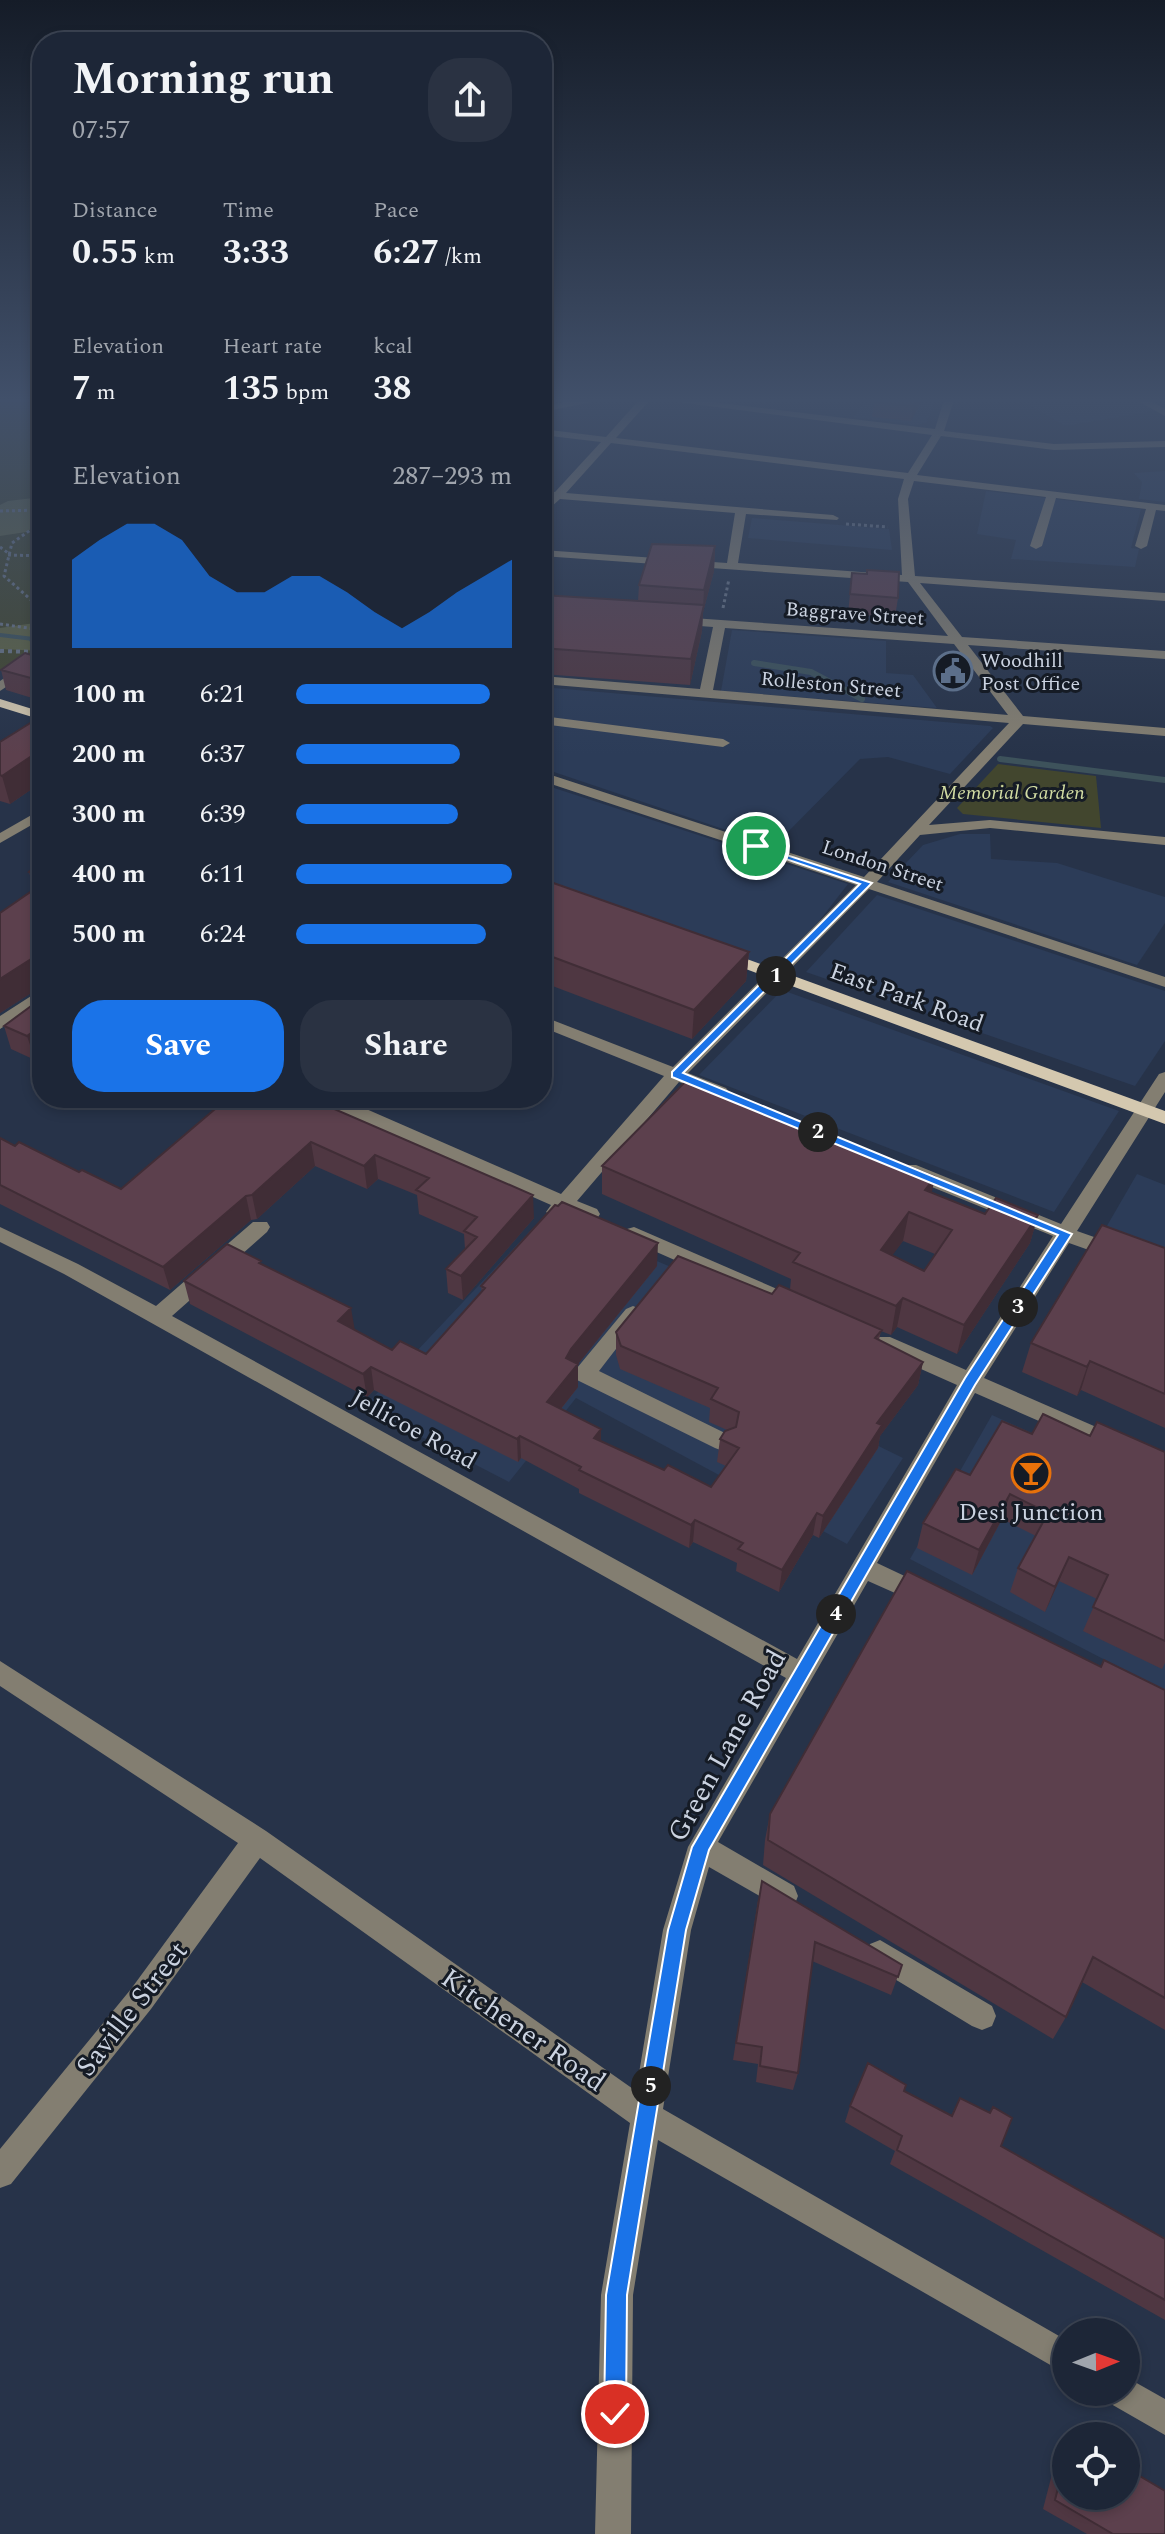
<!DOCTYPE html>
<html lang="en">
<head>
<meta charset="utf-8">
<style>
  :root { --surface:#1d2637; --page:#2a3242; --text:#f1f3f6; --muted:#a0a5ad; --line:#3b4352; --accent:#1a73e8 }
  body { margin:0; font-family:Spectral,serif; background:var(--page); color:var(--text); height:100vh; display:flex; flex-direction:column; font-size:30px; white-space:nowrap }
  * { box-sizing:border-box; margin:0 }
  p { font-size:26px; color:var(--muted) }
  .icon { flex:none; width:44px; height:44px; fill:none; stroke:currentColor; stroke-width:2; stroke-linecap:round; stroke-linejoin:round }
  .map { position:relative; flex:1; overflow:hidden }
  .details { position:absolute; left:32px; top:32px; width:520px; height:1076px; display:flex; flex-direction:column; background:var(--surface); border-radius:32px; box-shadow:0 4px 12px #0003,0 0 0 2px var(--line) }
  .details>* { flex:none }
  .needle { width:52px; rotate:89deg }
  .buttons { position:absolute; left:1052px; top:2318px; display:grid; gap:16px }
  .buttons a { display:grid; place-items:center; width:88px; height:88px; border-radius:50%; background:var(--surface); box-shadow:0 4px 12px #0003,0 0 0 2px var(--line); font-size:40px }
  .pin { position:absolute; display:grid; place-items:center; width:68px; height:68px; color:#fff; margin:-34px; border:4px solid #fff; border-radius:50%; box-shadow:0 2px 8px #0007 }
  .km { position:absolute; width:40px; height:40px; margin:-20px; border-radius:50%; background:#222; color:#fff; font-size:22px; line-height:40px; text-align:center }
  .round { display:grid; place-items:center; flex:none; width:84px; height:84px; border-radius:32px; background:var(--page) }
  .summary { display:flex; align-items:center; justify-content:space-between; height:136px; padding:0 40px }
  h1 { font-size:44px; font-weight:700; line-height:60px }
  .stats { display:grid; grid-template-columns:repeat(3,1fr); gap:12px; height:136px; padding:8px 40px }
  .stats div { display:grid; align-content:center }
  .stats b { font-size:34px; font-weight:700 }
  .stats small { font-size:22px; font-weight:400 }
  .stats p { font-size:22px }
  .chart { height:224px; padding:16px 40px }
  .chart p { display:flex; justify-content:space-between }
  .chart svg { width:100%; height:144px; margin-top:8px; fill:var(--accent); opacity:.7 }
  .cta { display:flex; gap:16px; margin-top:auto; padding:16px 40px }
  .cta a { flex:1; height:92px; border-radius:32px; background:var(--accent); color:#fff; font-size:32px; font-weight:700; line-height:92px; text-align:center }
  .cta a+a { background:var(--page); color:var(--text) }
  ul { padding:0 40px; list-style:none; font-size:26px }
  li { display:grid; grid-template-columns:128px 96px 1fr; align-items:center; height:60px }
  li i { height:20px; border-radius:10px; background:var(--accent) }
  .map>svg:first-child { display:block }
</style>
</head>
<body>
<div class="map">
<svg width="1165" height="2534" viewBox="0 0 1165 2534">
  <rect width="100%" height="100%" fill="#273349"/>
  <path fill="#2c3c58" d="M869,400H936L926,423L916,425L854,417L864,402Z
    M1165,400V409L1065,426L1022,401Z
    M1165,471V502L1139,499L1142,482L1134,473Z
    M986,491L1141,509L1131,548L1139,549L1135,567L1011,559L1016,540L977,534Z
    M752,518L889,529L892,550L748,538Z
    M732,630L886,641V673L913,675L937,708L721,691Z
    M542,687L990,726L993,728L950,774L888,757L860,759L774,846L542,768Z
    M542,784L848,884L777,975L542,884Z
    M960,834H990L991,859L1057,863L1165,897V923L1137,965L888,882L923,845Z
    M877,895L1165,991V1041L1135,1086L806,972Z
    M782,990L1119,1111L1054,1212L699,1075Z
    M1137,1174L1165,1185V1255L1104,1231Z
    M546,1214L770,1309L723,1370L903,1458L847,1544L576,1398L509,1482L364,1407Z
    M992,1415L1081,1455L1165,1575V1691L910,1559Z"/>
  <path fill="#42462e" d="M0,400H42V654H29L0,670Z
    M998,764L1096,776L1101,828L963,814L957,808Z"/>
  <path fill="#5e6345" d="M42,497V522L26,532L0,536V505L8,501Z
    M42,622V651L0,649V628Z"/>
  <g fill="none" stroke-linecap="round" stroke-linejoin="round">
    <path stroke="#3d525b" stroke-width="4" d="M0,635L42,640"/>
    <path stroke="#3d525b" stroke-width="6" d="M32,639L42,640
      M754,663L811,672L862,699
      M1000,759L1165,780"/>
    <path stroke="#697486" stroke-width="3" stroke-dasharray="3 3" stroke-linecap="butt" d="M0,511L42,510
      M846,524L888,527
      M0,547L8,553
      M42,548L32,562L33,568L42,577
      M8,555L42,556
      M32,560H42
      M37,605L4,576L12,543L42,522
      M723,608L729,579
      M0,624L42,630"/>
    <path stroke="#697486" stroke-width="4" stroke-dasharray="4 4" stroke-linecap="butt" d="M0,651L42,652"/>
    <path fill="#837e71" fill-rule="evenodd" d="M577,400H602L542,412V406Z
      M639,400H650L616,438L908,473L932,435L663,400H695L935,429L944,400H954L944,431L1054,444L1165,441V447L1054,450L941,436L917,475L1165,505V511L1156,510L1147,546L1141,549L1135,546L1146,509L1056,498L1042,546L1036,549L1030,546L1046,497L914,481L908,499L915,576L1165,593V601L920,583L962,637L1165,651V659L968,645L1023,716L1165,728V736L1023,724L929,825L990,820L1165,837V845L990,828L920,835L877,882L1165,977V987L869,889L688,1073L726,1088L729,1092L726,1096H714L679,1082L577,1201L597,1209L600,1214L597,1219L590,1221L567,1212L556,1219L546,1212L551,1205L319,1102L316,1098H341L561,1194L664,1076L542,1027V1016L673,1067L856,885L542,781V772L864,877L1009,723L542,684V676L700,689L713,627L674,624V618L678,617L948,636L908,582L542,556V550L727,563L735,513L560,499L542,515V505L549,498L542,497V491L555,492L601,442L542,435V429L606,437ZM611,443L904,479L898,499L902,575L738,563L746,514L837,520L839,518L833,515L566,493ZM725,628L954,644L1008,715L713,690Z
      M1136,400H1149L1165,409V416Z
      M16,670L27,673L0,691V681Z
      M542,716L723,739L730,743L723,747L542,724Z
      M42,809V819L0,843V833Z
      M42,989V1002L0,1029V1016Z
      M1165,1072V1092L1077,1231L1165,1262V1277L1069,1243L984,1378L1165,1457V1476L975,1393L877,1563L930,1588L934,1595L930,1602L922,1605L868,1581L718,1842L794,1886L798,1896L794,1906L784,1910L709,1867L691,1930L663,2109L1066,2340V2374L658,2140L633,2295L631,2534H595L601,2295L630,2123L260,1858L151,2009L11,2184L0,2188V2149L131,1989L238,1843L0,1686V1661L266,1831L636,2091L663,1930L688,1847L786,1678L64,1274L0,1242V1227L78,1264L156,1306L253,1222H267L270,1227L267,1232L172,1316L797,1659L957,1385L876,1349L873,1343L876,1337H890L966,1370L1053,1236L902,1175L900,1170L902,1165H916L1061,1224L1159,1074Z
      M634,1227L784,1292L787,1297L784,1302H770L627,1239L624,1234L627,1229Z
      M633,1306L640,1309L643,1314L599,1371L731,1436L734,1442L731,1448L723,1451L715,1448L577,1380L574,1374L577,1368L626,1309Z
      M880,1940L992,2006L996,2016L992,2026L982,2030L972,2026L870,1964L866,1954L870,1944Z
      M1126,2377L1165,2399V2435L1111,2404L1106,2392H1126Z"/>
    <path fill="#d4c8af" fill-rule="evenodd" d="M0,699L42,712V720L0,707Z
      M722,950L1165,1111V1124L716,958V952Z"/>
  </g>
  <path fill="#4f3742" fill-rule="evenodd" d="M849,400H922L911,421L872,417L874,403Z
    M715,546L714,571L703,612L702,631L690,685L542,674V595L638,601L639,585Z
    M852,573L898,598L895,617L848,614Z
    M42,658V701L6,690L1,670Z
    M42,717V782L10,804L0,801V742Z
    M42,860V986L0,1013L34,890L29,872Z
    M542,879L749,952L746,981L692,1039L542,982Z
    M42,998V1054L35,1060L11,1049L4,1026Z
    M202,1098H309L534,1218L463,1300L448,1293L446,1269L465,1249L464,1234L419,1214L417,1195L378,1179L367,1189L315,1166L257,1219L251,1220L170,1290L0,1204V1138L15,1146L121,1189L219,1106Z
    M602,1166L931,1192L985,1214L1038,1215L1030,1243L957,1354L897,1327L891,1335L881,1331L879,1340L923,1362L918,1385L880,1436L878,1448L819,1538L813,1535L779,1592L736,1571L737,1563L693,1542L689,1548L579,1493V1489L521,1458L518,1462L374,1390L367,1397L190,1304L184,1281L262,1264L355,1330L392,1350L426,1354L482,1292L481,1286L657,1266L578,1364V1387L561,1409L601,1429V1442L664,1470L711,1487L726,1466L717,1462L720,1439L727,1430L709,1422L710,1408L620,1369L616,1355V1332L790,1289L791,1279L602,1194ZM903,1241L935,1254L924,1271L892,1255Z
    M1165,1248V1428L1081,1390L1077,1396L1022,1372L1031,1343Z
    M1032,1434L1090,1436L1165,1452V1663L1162,1669L1083,1631L1097,1599L1059,1581L1045,1612L1010,1592L1018,1568L1036,1536L1002,1519L972,1575L917,1548L923,1523L970,1475Z
    M1101,1667L1165,1690V2030L1082,1982L1066,2017L1053,2039L763,1865L765,1840L770,1814Z
    M758,1900L902,1965L891,1995L812,1961L798,2073L793,2090L756,2082L758,2064L733,2060Z
    M904,2091L951,2116L960,2098L989,2113L993,2107L1001,2146L1165,2239V2320L890,2164L895,2151L845,2122L850,2106Z
    M1066,2441V2496L1165,2534H1087L1043,2509L1059,2447Z"/>
  <path fill="#402d36" d="M916,400H922L911,421L913,406Z
    M715,546L714,571L703,612L702,631L690,685L691,659L703,609L704,590Z
    M42,749V782L10,804L2,776Z
    M42,952V986L0,1013V979Z
    M749,952L746,981L692,1039L694,1010Z
    M42,1025V1054L35,1060L27,1036Z
    M311,1142L315,1166L257,1219L252,1195Z
    M375,1155L378,1179L367,1189L364,1166Z
    M935,1177L929,1206L919,1218L925,1190Z
    M533,1195L534,1218L463,1300L461,1276Z
    M246,1196L251,1220L170,1290L163,1267Z
    M909,1212L903,1241L875,1279L881,1250Z
    M1038,1215L1030,1243L957,1354L964,1325Z
    M658,1243L657,1266L578,1364V1387L548,1425L547,1402L566,1358L571,1349Z
    M903,1298L897,1327L891,1335L896,1306Z
    M351,1308L355,1331L338,1321Z
    M1090,1361L1081,1390L1077,1396L1087,1367Z
    M923,1362L918,1385L880,1436L878,1448L819,1538L823,1516L877,1423Z
    M371,1367L374,1390L367,1397L363,1374Z
    M601,1429V1452L594,1438Z
    M520,1436L521,1458L518,1462L517,1439Z
    M1010,1494L1002,1519L972,1575L979,1550Z
    M817,1513L813,1535L779,1592L782,1570Z
    M695,1520L693,1542L689,1548L691,1525Z
    M1069,1557L1059,1581L1045,1612L1055,1587Z"/>
  <path fill="#5c404d" stroke="#402d36" stroke-width="2" fill-rule="evenodd" d="M875,400H916L913,406L874,402Z
    M652,544L715,546L704,590L639,585Z
    M867,570L899,572L898,598L850,594L852,573L867,574Z
    M542,595L704,605L691,659L542,648Z
    M25,653L42,658V681L1,670Z
    M40,717H42V749L2,776L0,775V742Z
    M42,860V877L29,872Z
    M542,879L749,952L694,1010L542,953Z
    M42,884V952L0,979V913Z
    M42,998V1025L27,1036L4,1026Z
    M700,1082L935,1177L925,1190L985,1214L996,1198L1038,1215L964,1325L903,1298L896,1306L793,1262L800,1253L602,1166L684,1083ZM909,1212L952,1230L924,1271L881,1250Z
    M228,1098H309L533,1195L461,1276L446,1269L477,1237L464,1231L477,1217L416,1190L429,1178L375,1155L364,1166L311,1142L252,1195L246,1196L163,1267L0,1185V1138L15,1146L19,1142L79,1172L82,1170L121,1189Z
    M562,1202L658,1243L571,1349L566,1358L578,1364L547,1402L601,1429L594,1438L664,1470L668,1465L711,1487L739,1448L720,1439L725,1431L736,1427L739,1412L711,1399L718,1388L621,1346L616,1332L678,1256L772,1294L779,1285L882,1330L875,1338L923,1362L877,1423L882,1425L823,1516L817,1513L782,1570L738,1549L743,1543L695,1520L691,1525L579,1470L581,1467L520,1436L517,1439L371,1367L363,1374L184,1281L227,1244L261,1261L259,1263L351,1308L338,1321L392,1350L400,1341L426,1354L485,1288L481,1286L555,1205L558,1206Z
    M1102,1225L1165,1248V1394L1090,1361L1087,1367L1031,1343Z
    M1043,1414L1090,1436L1097,1422L1165,1452V1641L1093,1607L1108,1575L1069,1557L1055,1587L1018,1568L1048,1513L1010,1494L979,1550L923,1523L956,1469L970,1475L1002,1421L1032,1434Z
    M907,1571L1101,1667L1104,1660L1165,1690V1998L1093,1957L1066,2017L768,1840L770,1814Z
    M762,1881L902,1965L898,1977L815,1942L798,2073L760,2066L762,2047L736,2043Z
    M868,2063L906,2085L904,2091L952,2116L960,2098L990,2113L993,2107L1012,2118L1001,2146L1165,2239V2300L897,2150L902,2136L850,2106Z
    M1066,2456V2496H1126V2468L1165,2491V2534H1113L1055,2500Z"/>
  <linearGradient id="sky" x2="0" y2="1"><stop stop-color="#151c28"/><stop offset="0.53" stop-color="#41506a"/><stop offset="1" stop-color="#41506a" stop-opacity="0"/></linearGradient>
  <rect width="1165" height="755" fill="url(#sky)"/>
  <path fill="#1a73e8" stroke="#fff" stroke-width="2" d="M753,844L872,883L683,1073L1072,1234L975,1385L709,1850L686,1930L627,2295L626,2414L623,2422L615,2425L607,2422L604,2414L606,2295L668,1930L692,1847L965,1378L1058,1235L672,1077V1072L860,884L753,848Z"/>
  <defs>
    <g id="civic-ring" transform="scale(2)"><circle r="9.5" fill="#151b25" stroke="#5c6f8a" stroke-width="1.5"/><path d="M-.6-6.5H3V-4.5H.6V-3L4-1V1h2V6H-6V1h2V-1L-.6-3ZM-1.2 2.5V6h2.4V2.5Z" fill="#5c6f8a"/></g>
    <g id="bar-ring" transform="scale(2)"><circle r="9.5" fill="#151b25" stroke="#e8710a" stroke-width="1.5"/><path d="M-6-5H6L.8 .8V4.5H3.5V6h-7V4.5H-.8V.8Z" fill="#e8710a"/></g>
  </defs>
  <g fill-rule="evenodd">
    <use href="#civic-ring" x="953" y="671"/>
    <use href="#bar-ring" x="1031" y="1473"/>
  </g>
  <g text-anchor="middle" stroke-width="6" stroke-linejoin="round" paint-order="stroke">
    <g font-size="20" fill="#cbd3e1" stroke="#151b25">
      <text transform="translate(855 613) rotate(4)" y="7">Baggrave Street</text>
      <text transform="translate(831 684) rotate(5)" y="7">Rolleston Street</text>
      <text transform="translate(883 865) rotate(18)" y="7">London Street</text>
    </g>
    <g font-size="20" fill="#cbd3e1" stroke="#151b25" text-anchor="start">
      <text x="981" y="667">Woodhill<tspan x="981" dy="23">Post Office</tspan></text>
    </g>
    <g font-size="20" font-style="italic" fill="#d2dca3" stroke="#151b25">
      <text x="1012" y="799">Memorial Garden</text>
    </g>
    <g font-size="24" fill="#cbd3e1" stroke="#151b25">
      <text transform="translate(907 997) rotate(20)" y="8">East Park Road</text>
      <text transform="translate(414 1429) rotate(29)" y="8">Jellicoe Road</text>
    </g>
    <g font-size="24" fill="#cbd3e1" stroke="#151b25">
      <text x="1031" y="1520">Desi Junction</text>
    </g>
    <g font-size="28" fill="#cbd3e1" stroke="#151b25">
      <text transform="translate(726 1745) rotate(-61)" y="10">Green Lane Road</text>
      <text transform="translate(131 2008) rotate(-52)" y="10">Saville Street</text>
      <text transform="translate(524 2029) rotate(35)" y="10">Kitchener Road</text>
    </g>
  </g>
</svg>
<div class="buttons">
<a><svg class="needle" viewBox="-14 -14 28 28"><path d="M0-13l5 13h-10z" fill="#e53935"/><path d="M0 13l5-13h-10z" fill="#a0a5ad"/></svg></a>
<a><svg class="icon" aria-label="locate" viewBox="0 0 24 24"><circle cx="12" cy="12" r="6"/><path d="M12 2v4M12 18v4M2 12h4M18 12h4"/></svg></a>
</div>
<div class="pin" style="left:756px;top:846px;background:#1e9e55"><svg class="icon" aria-label="arrive" viewBox="0 0 24 24"><path d="M6 21V4h12l-3 4 3 4H6"/></svg></div>
<div class="pin" style="left:615px;top:2414px;background:#d93025"><svg class="icon" aria-label="check" viewBox="0 0 24 24"><path d="M5 12l5 5 9-10"/></svg></div>
<b class="km" style="left:776px;top:976px">1</b>
<b class="km" style="left:818px;top:1132px">2</b>
<b class="km" style="left:1018px;top:1307px">3</b>
<b class="km" style="left:836px;top:1614px">4</b>
<b class="km" style="left:651px;top:2086px">5</b>
<section class="details">
<div class="summary"><div><h1>Morning run</h1><p>07:57</p></div><a class="round"><svg class="icon" aria-label="share" viewBox="0 0 24 24"><path d="M12 15V3M7 8l5-5 5 5M5 13v7h14v-7"/></svg></a></div>
<div class="stats">
<div><p>Distance</p><b>0.55<small> km</small></b></div>
<div><p>Time</p><b>3:33</b></div>
<div><p>Pace</p><b>6:27<small> /km</small></b></div>
</div>
<div class="stats">
<div><p>Elevation</p><b>7<small> m</small></b></div>
<div><p>Heart rate</p><b>135<small> bpm</small></b></div>
<div><p>kcal</p><b>38</b></div>
</div>
<div class="chart"><p><span>Elevation</span>287–293 m</p>
<svg viewBox="0 0 160 44" preserveAspectRatio="none"><path d="M0 44V17L10 11L20 6L30 6L40 11L50 22L60 27L70 27L80 22L90 22L100 27L110 33L120 38L130 33L140 27L150 22L160 17V44z"/></svg>
</div>
<ul>
<li><b>100 m</b>6:21<i style="width:90%"></i></li>
<li><b>200 m</b>6:37<i style="width:76%"></i></li>
<li><b>300 m</b>6:39<i style="width:75%"></i></li>
<li><b>400 m</b>6:11<i style="width:100%"></i></li>
<li><b>500 m</b>6:24<i style="width:88%"></i></li>
</ul>
<div class="cta"><a>Save</a><a>Share</a></div>
</section>
</div>
</body>
</html>
